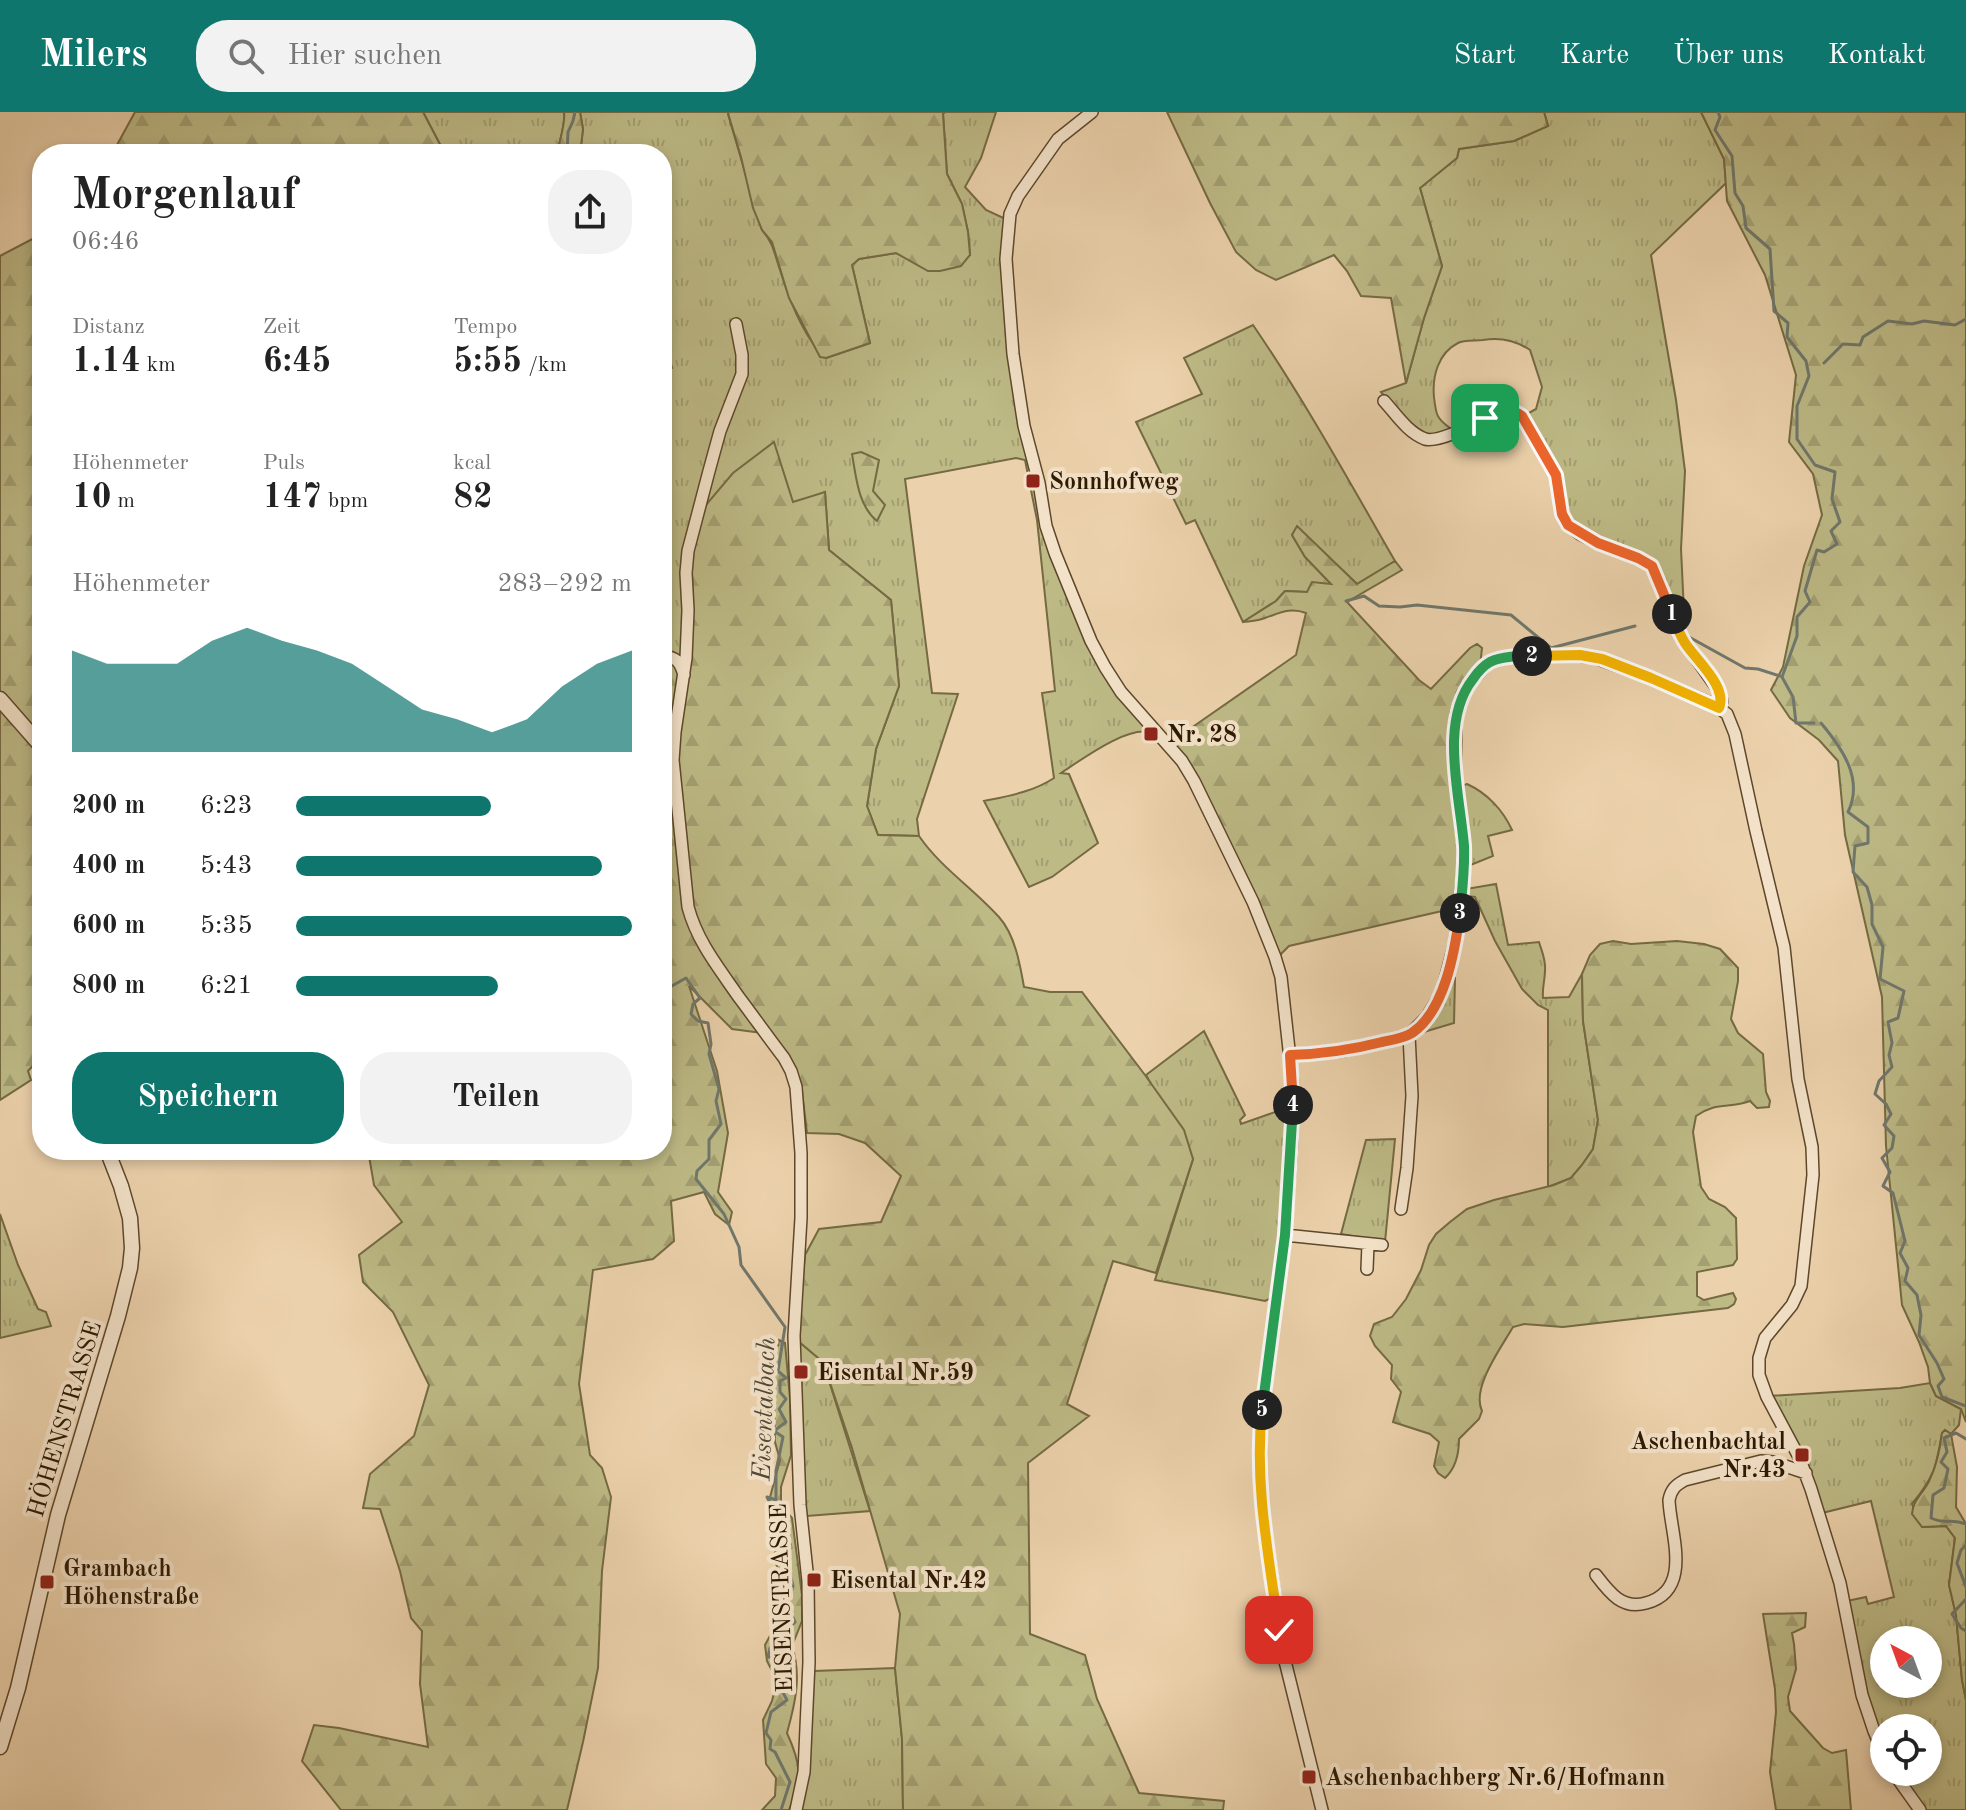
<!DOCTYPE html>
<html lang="de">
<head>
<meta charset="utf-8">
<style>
  :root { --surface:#fff; --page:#f2f2f2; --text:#222; --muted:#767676; --accent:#0f766e }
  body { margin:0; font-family:"Old Standard TT",serif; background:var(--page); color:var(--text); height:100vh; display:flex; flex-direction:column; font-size:30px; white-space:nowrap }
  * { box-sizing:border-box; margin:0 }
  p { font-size:26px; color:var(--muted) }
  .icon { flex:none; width:44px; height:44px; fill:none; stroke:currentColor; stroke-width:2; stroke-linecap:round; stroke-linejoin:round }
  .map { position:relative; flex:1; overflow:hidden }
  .drawer { position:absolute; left:32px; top:32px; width:640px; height:1016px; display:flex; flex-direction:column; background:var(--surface); border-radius:32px; box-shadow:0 4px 12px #0003 }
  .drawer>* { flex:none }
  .needle { width:52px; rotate:319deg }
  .tools { position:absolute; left:1870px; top:1514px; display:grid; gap:16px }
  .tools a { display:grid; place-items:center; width:72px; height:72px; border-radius:50%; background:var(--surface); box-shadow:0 4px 12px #0003; font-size:40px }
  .pin { position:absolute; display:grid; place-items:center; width:68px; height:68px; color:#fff; margin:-34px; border-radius:16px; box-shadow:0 4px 12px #0006 }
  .km { position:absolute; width:40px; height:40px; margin:-20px; border-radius:50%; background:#222; color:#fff; font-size:22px; line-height:40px; text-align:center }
  .round { display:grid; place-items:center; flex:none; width:84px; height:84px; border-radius:32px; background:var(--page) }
  .overview { display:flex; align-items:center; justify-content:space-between; height:136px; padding:0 40px }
  h1 { font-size:44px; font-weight:700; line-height:60px }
  .figures { display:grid; grid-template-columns:repeat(3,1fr); gap:12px; height:136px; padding:8px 40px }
  .figures div { display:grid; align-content:center }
  .figures b { font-size:34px; font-weight:700 }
  .figures small { font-size:22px; font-weight:400 }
  .figures p { font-size:22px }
  .chart { height:224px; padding:16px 40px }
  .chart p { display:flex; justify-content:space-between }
  .chart svg { width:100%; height:144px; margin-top:8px; fill:var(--accent); opacity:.7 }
  .primary-button { display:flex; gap:16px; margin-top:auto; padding:16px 40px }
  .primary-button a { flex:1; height:92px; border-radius:32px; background:var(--accent); color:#fff; font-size:32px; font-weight:700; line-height:92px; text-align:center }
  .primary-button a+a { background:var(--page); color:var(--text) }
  ul { padding:0 40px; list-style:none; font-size:26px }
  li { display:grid; grid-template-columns:128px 96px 1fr; align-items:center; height:60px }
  li i { height:20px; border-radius:10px; background:var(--accent) }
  header { display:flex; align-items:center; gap:48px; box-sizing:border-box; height:112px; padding:0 40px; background:var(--accent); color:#fff }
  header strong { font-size:38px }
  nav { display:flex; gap:44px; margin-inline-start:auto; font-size:28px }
  .search { width:560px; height:72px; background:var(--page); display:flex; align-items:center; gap:20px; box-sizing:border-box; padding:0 28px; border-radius:32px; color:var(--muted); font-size:30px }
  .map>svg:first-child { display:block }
</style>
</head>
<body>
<header>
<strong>Milers</strong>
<div class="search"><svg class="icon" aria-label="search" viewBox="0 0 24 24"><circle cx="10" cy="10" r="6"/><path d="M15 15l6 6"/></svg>Hier suchen</div>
<nav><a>Start</a><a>Karte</a><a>Über uns</a><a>Kontakt</a></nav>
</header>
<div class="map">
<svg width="1966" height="1698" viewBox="0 0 1966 1698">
  <defs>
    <pattern id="grass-tufts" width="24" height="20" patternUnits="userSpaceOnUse" patternTransform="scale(2)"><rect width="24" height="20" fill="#bdba86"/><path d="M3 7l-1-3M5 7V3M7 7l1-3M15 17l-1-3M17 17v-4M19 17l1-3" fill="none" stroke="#a39f72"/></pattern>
    <pattern id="forest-firs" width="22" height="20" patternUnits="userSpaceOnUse" patternTransform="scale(2)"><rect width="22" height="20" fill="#bdba86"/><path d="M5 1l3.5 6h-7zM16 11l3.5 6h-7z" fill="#a39f72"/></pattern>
  </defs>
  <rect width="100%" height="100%" fill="#ecd2ac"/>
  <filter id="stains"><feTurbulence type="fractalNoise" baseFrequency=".0025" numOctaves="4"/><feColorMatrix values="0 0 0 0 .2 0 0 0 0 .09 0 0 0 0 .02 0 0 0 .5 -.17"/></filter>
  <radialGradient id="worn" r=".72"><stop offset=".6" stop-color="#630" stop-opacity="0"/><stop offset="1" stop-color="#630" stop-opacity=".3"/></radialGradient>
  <path fill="url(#grass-tufts)" stroke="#756a43" stroke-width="2" fill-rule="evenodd" d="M423,0H564C566,11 559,30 557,42H445Z
    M580,0H730L728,2L762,118C774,132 774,141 780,158C789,187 803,226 826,246L870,231L852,153L859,147L896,141L912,149L970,143L968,120L962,92L947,62L943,2L945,0H996L981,46L965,75L986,98L1012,110L1011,164L1023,288L1050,413L1094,527L1152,621C1129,612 1081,648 1061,661L1069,662L1098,731L1052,765L1029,775L984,689C1008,684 1033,680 1054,666L1042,581L1055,579L1037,408L1025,348L1016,346L905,367L932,581L958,582L917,707L919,724L878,723L867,694L876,637L899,574L891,488L829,438L825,380L691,439L693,492L680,552L662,551V260L672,256L662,217V42H580L583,17Z
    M1544,0H1701L1724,47L1726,71L1651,143L1676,288L1685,359L1681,437L1684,500L1676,508L1654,453L1568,411L1566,401L1525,303L1536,297L1542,275L1530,238C1515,228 1500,225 1483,228C1475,229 1464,228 1458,231C1438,241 1432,265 1434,285C1436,302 1436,306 1450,316C1445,319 1439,324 1433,325C1418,327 1390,291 1381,280L1406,271L1424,206L1442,154L1420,76L1457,46L1459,37L1514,29L1548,14Z
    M1253,213C1305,289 1349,369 1395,449L1357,472L1297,415L1292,423L1305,445L1332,473L1307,480L1285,479L1276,489L1243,510L1195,408L1186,412L1136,310L1202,282L1184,246Z
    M1467,672C1487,681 1503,698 1512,718L1488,724L1493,744L1468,754L1461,679L1464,673Z
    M1496,772L1508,833L1539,830C1542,840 1546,848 1545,858C1545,868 1542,876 1543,886L1569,885L1582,862L1583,909L1598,1008L1593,1037L1582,1053L1571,1066L1548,1075V898L1538,893L1522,877L1495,829L1475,785L1466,784V777Z
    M1455,866L1454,911L1417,922L1450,867Z
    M1204,919L1245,1003L1240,1008L1241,1012L1278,999H1285L1291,1004L1276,1165L1271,1186L1265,1189L1155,1168L1193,1047L1146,963Z
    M1395,1027L1385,1130L1341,1122L1366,1028Z
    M0,1102L18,1153L38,1197L46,1200L51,1214L0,1226Z
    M797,1228L823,1250L870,1399L807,1404L805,1396Z
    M1930,1271L1936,1284L1961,1297L1959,1313L1951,1322L1945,1318L1942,1321C1936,1355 1935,1364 1912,1392L1923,1415L1946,1414L1955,1426L1949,1473L1956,1503L1962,1568L1966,1588V1698H1924L1897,1660H1928V1616H1884V1636L1871,1602L1847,1489L1866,1485L1868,1492L1894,1485L1871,1389L1822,1401L1769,1284L1900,1276ZM1884,1528H1928V1572H1884Z
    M895,1556L902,1627L903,1698H798L811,1561L814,1559Z"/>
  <path fill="url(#forest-firs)" stroke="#756a43" stroke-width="2" d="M135,0H423L445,42H112Z
    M564,0H580L583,17L580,42H557C559,30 566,11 564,0Z
    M730,0H944L943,2L947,62L962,92L968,120L970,143L961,154L940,159H928L896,141L859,147L852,153L870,231L826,246L820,245L789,186L772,130L762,118L753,96L741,45L728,1Z
    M1167,0H1544L1548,14L1514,29L1459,37L1457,46L1420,76L1442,154L1424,206L1406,271L1391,186L1361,184L1347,159L1334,143L1276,168L1256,158L1236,140L1210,91Z
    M1701,0H1966V1310L1961,1297L1936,1284L1930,1271L1928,1255L1919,1230L1902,1193L1886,1034L1882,885L1845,723L1838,649L1819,628L1790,606L1771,578L1783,555L1804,454L1822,403L1813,362L1789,330L1796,263L1765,163L1727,89L1724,47Z
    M42,122V947L37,949L28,959L31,968L0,988V144Z
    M774,330L793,390L825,380L829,438L891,488L899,574L876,637L867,694L878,723L919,724C941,756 973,776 999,805C1015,823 1020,852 1024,875L1050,880H1082L1145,963L1184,1018L1193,1047L1156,1161L1113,1149L1067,1292L1089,1304L1028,1351L1030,1522L1085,1543L1097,1587L1139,1681L1224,1689L1223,1698H903L902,1627L895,1556L900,1502L852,1336L823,1250L797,1228L805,1143L819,1117L881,1110L901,1064L865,1031L839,1022L807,1021L801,971L785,941L769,922L732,917L689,874L717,959L728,1021L718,1080L732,1100L729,1113L715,1102L704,1080L671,1089L674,1129L653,1147L593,1158L579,1272L590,1343L602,1356L611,1385L602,1459L598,1556L583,1630L567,1698H341L302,1649L314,1613L339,1616L428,1635L420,1572L422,1519L411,1506L400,1459L380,1397L363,1396L370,1362L414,1324L429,1273L393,1200L363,1170L359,1143L402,1110L374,1073L368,1038H662V771L666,770L662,748V551L679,552L693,492L691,439L700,400L733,361Z
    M861,340L879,348L873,379L885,393L877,409C858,394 856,364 852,342Z
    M1297,414L1357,472L1395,449L1402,458L1347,490L1419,568L1431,577L1470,536L1477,532L1482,536L1480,554L1459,582L1460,730L1458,788L1442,799L1289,834L1279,844L1171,630L1296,543L1306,501C1290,495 1280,501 1265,506C1258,509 1251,509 1243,510L1276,489L1285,479L1307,480L1312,470L1331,472L1305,445L1292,423Z
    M1613,829L1631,832L1677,829L1704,832L1720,837L1738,856V869L1731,907L1738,921L1763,942L1766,980L1770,989L1769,995L1757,996L1750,989C1729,997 1717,989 1696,1004L1693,1020L1701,1075L1709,1087L1725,1095L1736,1106L1737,1147L1733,1153L1697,1160V1184L1704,1188L1733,1181L1736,1187L1734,1192L1728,1196L1563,1215L1524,1212L1513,1215C1501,1236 1471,1276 1482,1299L1479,1307L1459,1327C1459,1341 1456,1356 1445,1366L1438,1361L1434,1354L1439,1330L1430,1322L1393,1310L1401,1280L1391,1267L1392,1253L1375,1234L1370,1224L1374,1212L1392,1205L1406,1187L1421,1158L1429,1133L1436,1122L1450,1110L1467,1097L1494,1088L1554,1073L1571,1066L1582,1053L1593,1037L1598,1008L1583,909L1582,862L1590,843L1600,832Z
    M779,1228L785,1231L790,1287L791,1343L781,1375V1393L792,1406L802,1483V1509L792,1534C802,1564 795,1592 787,1621C801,1652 803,1666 789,1698H762L775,1684L776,1666L766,1652L763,1608L772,1589L777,1569L767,1549L765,1533L777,1511L786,1480L774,1446L778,1420L773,1409L769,1389L780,1348L775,1330L773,1253Z
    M1945,1318L1951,1322L1957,1355L1956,1395L1966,1412V1588L1962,1568L1956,1503L1949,1473L1955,1426L1946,1414L1922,1415L1912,1402C1913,1387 1924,1381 1930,1367C1937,1353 1940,1337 1942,1321Z
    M1806,1501L1805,1515L1792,1521L1794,1532L1796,1557L1788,1585L1790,1599L1823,1636L1832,1641L1846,1638L1851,1698H1776L1770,1660L1776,1600L1775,1577L1763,1502Z"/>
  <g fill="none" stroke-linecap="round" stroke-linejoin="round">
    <path stroke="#70776c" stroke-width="3" d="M1718,0L1720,5L1715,18L1732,44L1735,81L1743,94L1746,116L1770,137L1774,199L1788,211L1787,225L1806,249L1809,264L1797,294V327L1815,353L1835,360L1832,387L1840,410L1831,419L1837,432L1824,440L1817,438L1805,479L1810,490L1797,505V524L1782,565L1793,585L1796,611H1814
      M567,42L568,20L573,9L575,0
      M1824,251L1843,232L1860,233L1863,225L1888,209L1912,212L1924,209L1955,213L1966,207
      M1346,489L1364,484L1379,494L1400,495L1417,493L1511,503L1551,536L1635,514
      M1689,525L1745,556L1758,557L1780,564
      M1821,611C1842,636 1864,667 1848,700L1868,715V731L1855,734L1853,760L1867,775L1872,793V812L1883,835L1880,867L1904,879L1898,906L1888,910L1892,931L1889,943L1892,955L1879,969L1875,982L1886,992L1891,1002L1884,1013L1894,1024L1892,1036L1882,1046L1890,1060L1883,1074L1893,1081L1905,1129L1900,1141L1908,1156L1905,1169L1917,1183L1921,1203L1919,1223L1937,1251L1944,1267L1938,1274L1942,1285L1966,1294
      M662,748L666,759L662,770
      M662,869L670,875L686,866L700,886L693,892L691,902L698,909L708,911L711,932L709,942L719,977L716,989L721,1012L709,1028V1047L697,1059L696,1067L724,1102L739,1135L741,1153L785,1215L778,1259L786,1266L780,1269V1280L786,1287L779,1297L786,1310L774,1319L783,1325L776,1359V1388L767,1385L789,1428L791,1436L785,1442L793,1474L787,1493L795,1510L770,1536L768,1545L782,1546C791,1560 793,1565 782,1579L787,1588L771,1600L766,1621L771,1628L770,1637L775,1640L790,1670L781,1698
      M1966,1327L1956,1321L1944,1326L1947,1340L1941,1350L1948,1357L1944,1376L1933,1383L1931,1406C1946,1413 1951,1406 1966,1412
      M1966,1433L1961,1438L1957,1451L1966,1475
      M1966,1487L1952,1502L1961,1516L1966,1519"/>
    <g stroke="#5d472b" stroke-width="14">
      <path id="minor" d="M1092,0L1058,27L1018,84L1010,102L1006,147L1013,242L1024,314L1039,371L1046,414L1055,441L1091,529L1105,555L1121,580L1182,649L1194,669L1253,790L1275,845L1281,865L1293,974L1292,1026L1285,1123L1261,1310L1260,1363L1264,1411L1283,1541L1322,1698
        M736,212L742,243V262L720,319L709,359L688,439L686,461L688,498L686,546L675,620L673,648L688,795C697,829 718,855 738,884C753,904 768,925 784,946L791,959L796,975L801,1041V1106L794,1224L800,1393L808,1469L809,1550L804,1660L796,1698
        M1384,289C1396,302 1407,320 1425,327C1437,331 1471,314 1483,308C1496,300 1508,294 1522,304L1556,363L1562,402L1566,411L1580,422L1598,431L1638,446L1652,454L1681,525L1719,579L1722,589L1719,596
        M662,544C676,545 680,549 684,563
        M1290,943L1343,939L1409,923L1427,905L1438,887L1443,876L1455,830L1464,754L1463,729L1455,658L1456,602L1462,583L1467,574L1486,553L1496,547L1523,544L1569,543L1592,545L1651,566L1715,593L1727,602L1735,622L1756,719L1784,835L1798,967L1812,1035L1813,1063L1801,1174L1792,1193L1765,1226L1759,1246V1263L1767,1285L1799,1345L1811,1377L1840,1471L1862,1583L1874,1619L1884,1643
        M1401,1097L1407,1056L1412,984L1409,923
        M1285,1123L1382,1133
        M1367,1157L1368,1132
        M1596,1463C1609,1480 1622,1498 1646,1491C1694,1478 1670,1421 1669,1388C1671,1377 1676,1373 1685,1368L1761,1349L1773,1350L1806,1361
        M1893,1660L1920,1698"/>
    </g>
    <g stroke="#5d472b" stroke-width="17">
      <path id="tertiary" d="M0,587L42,635
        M0,1635L18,1576L58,1403L118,1204L130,1156L132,1136L130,1106L121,1074L107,1038"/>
    </g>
    <use href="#minor" stroke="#f3e2c9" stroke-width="11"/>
    <use href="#tertiary" stroke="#f3e2c9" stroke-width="14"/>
  </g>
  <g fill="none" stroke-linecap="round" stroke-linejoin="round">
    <g stroke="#fff" stroke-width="16">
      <path id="split-1" d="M1485,306C1498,298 1510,295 1522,304L1556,363L1562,402L1568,413L1598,431L1638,446L1652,454L1672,502"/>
    </g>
    <g stroke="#fff" stroke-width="16">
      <path id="split-2" d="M1532,544L1580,543L1602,547L1651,566L1719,596C1728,575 1696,548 1685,531C1679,522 1676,512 1672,502"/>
    </g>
    <g stroke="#fff" stroke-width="16">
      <path id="split-3" d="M1460,801C1462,779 1465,756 1464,734C1460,683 1439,610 1473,567C1477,561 1483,554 1490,550C1502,544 1519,544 1532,544"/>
    </g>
    <g stroke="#fff" stroke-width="16">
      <path id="split-4" d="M1293,993L1290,943C1321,942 1351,938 1382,930C1392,928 1404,926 1412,921C1445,899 1455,838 1460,801"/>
    </g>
    <g stroke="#fff" stroke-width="16">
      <path id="split-5" d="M1262,1298L1285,1123L1293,993"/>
    </g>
    <g stroke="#fff" stroke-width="16">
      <path id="split-6" d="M1262,1298C1254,1372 1269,1445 1279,1518"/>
    </g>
    <use href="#split-1" stroke="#f0652b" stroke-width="10"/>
    <use href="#split-2" stroke="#f5b400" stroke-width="10"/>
    <use href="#split-3" stroke="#22a559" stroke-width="10"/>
    <use href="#split-4" stroke="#f0652b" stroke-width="10"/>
    <use href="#split-5" stroke="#22a559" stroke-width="10"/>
    <use href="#split-6" stroke="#f5b400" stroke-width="10"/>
  </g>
  <g fill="#8f2418" stroke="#f3e2c9" stroke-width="3">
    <rect x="1025" y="361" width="16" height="16" rx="4"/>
    <rect x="1143" y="614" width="16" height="16" rx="4"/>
    <rect x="793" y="1252" width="16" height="16" rx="4"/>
    <rect x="1794" y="1335" width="16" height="16" rx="4"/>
    <rect x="806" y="1460" width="16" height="16" rx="4"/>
    <rect x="39" y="1462" width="16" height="16" rx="4"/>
    <rect x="1301" y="1657" width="16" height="16" rx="4"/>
  </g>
  <g text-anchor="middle" stroke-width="8" stroke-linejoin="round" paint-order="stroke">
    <g font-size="24" font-weight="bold" fill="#2d1900" stroke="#f3e2c9" text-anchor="start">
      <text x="1049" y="377">Sonnhofweg</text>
      <text x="1167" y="630">Nr. 28</text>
      <text x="817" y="1268">Eisental Nr.59</text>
      <text x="1786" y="1337" text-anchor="end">Aschenbachtal<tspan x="1786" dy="28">Nr.43</tspan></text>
      <text x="63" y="1464">Grambach<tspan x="63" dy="28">Höhenstraße</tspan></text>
      <text x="830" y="1476">Eisental Nr.42</text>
      <text x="1325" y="1673">Aschenbachberg Nr.6/Hofmann</text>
    </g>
    <g font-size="24" fill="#2d1900" stroke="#f3e2c9">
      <text transform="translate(64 1307) rotate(-73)" y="8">HÖHENSTRASSE</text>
      <text transform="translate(781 1486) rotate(-92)" y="8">EISENSTRASSE</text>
    </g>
    <g font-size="26" font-style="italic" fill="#4f4836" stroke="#f3e2c9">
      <text transform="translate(763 1297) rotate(-88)" y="9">Eisentalbach</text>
    </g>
  </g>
  <rect width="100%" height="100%" filter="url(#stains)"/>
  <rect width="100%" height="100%" fill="url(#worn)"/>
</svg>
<div class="tools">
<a><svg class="needle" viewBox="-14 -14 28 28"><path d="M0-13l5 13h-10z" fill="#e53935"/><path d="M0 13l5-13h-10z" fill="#767676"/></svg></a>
<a><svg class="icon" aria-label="locate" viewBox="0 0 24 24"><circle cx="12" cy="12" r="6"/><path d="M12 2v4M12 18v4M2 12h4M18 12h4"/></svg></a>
</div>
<div class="pin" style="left:1485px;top:306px;background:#1e9e55"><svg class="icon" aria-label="arrive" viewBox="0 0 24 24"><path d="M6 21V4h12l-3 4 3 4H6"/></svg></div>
<div class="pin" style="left:1279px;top:1518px;background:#d93025"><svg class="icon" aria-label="check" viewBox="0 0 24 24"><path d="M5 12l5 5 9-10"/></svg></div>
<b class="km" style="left:1672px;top:502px">1</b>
<b class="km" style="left:1532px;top:544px">2</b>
<b class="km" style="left:1460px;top:801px">3</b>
<b class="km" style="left:1293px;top:993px">4</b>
<b class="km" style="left:1262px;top:1298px">5</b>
<section class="drawer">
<div class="overview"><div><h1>Morgenlauf</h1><p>06:46</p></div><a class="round"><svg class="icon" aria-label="share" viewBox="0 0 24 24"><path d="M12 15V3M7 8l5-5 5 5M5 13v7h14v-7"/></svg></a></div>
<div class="figures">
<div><p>Distanz</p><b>1.14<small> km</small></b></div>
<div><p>Zeit</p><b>6:45</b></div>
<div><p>Tempo</p><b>5:55<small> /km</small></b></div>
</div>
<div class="figures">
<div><p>Höhenmeter</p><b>10<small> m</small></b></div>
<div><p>Puls</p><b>147<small> bpm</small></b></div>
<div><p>kcal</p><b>82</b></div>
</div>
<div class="chart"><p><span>Höhenmeter</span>283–292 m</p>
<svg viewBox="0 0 160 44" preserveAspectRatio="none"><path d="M0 44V13L10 17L20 17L30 17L40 10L50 6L60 10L70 13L80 17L90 24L100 31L110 34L120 38L130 34L140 24L150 17L160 13V44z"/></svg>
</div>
<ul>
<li><b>200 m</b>6:23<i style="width:58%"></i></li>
<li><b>400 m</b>5:43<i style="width:91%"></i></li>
<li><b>600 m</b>5:35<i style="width:100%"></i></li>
<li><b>800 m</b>6:21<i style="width:60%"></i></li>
</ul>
<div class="primary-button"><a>Speichern</a><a>Teilen</a></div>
</section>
</div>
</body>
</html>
